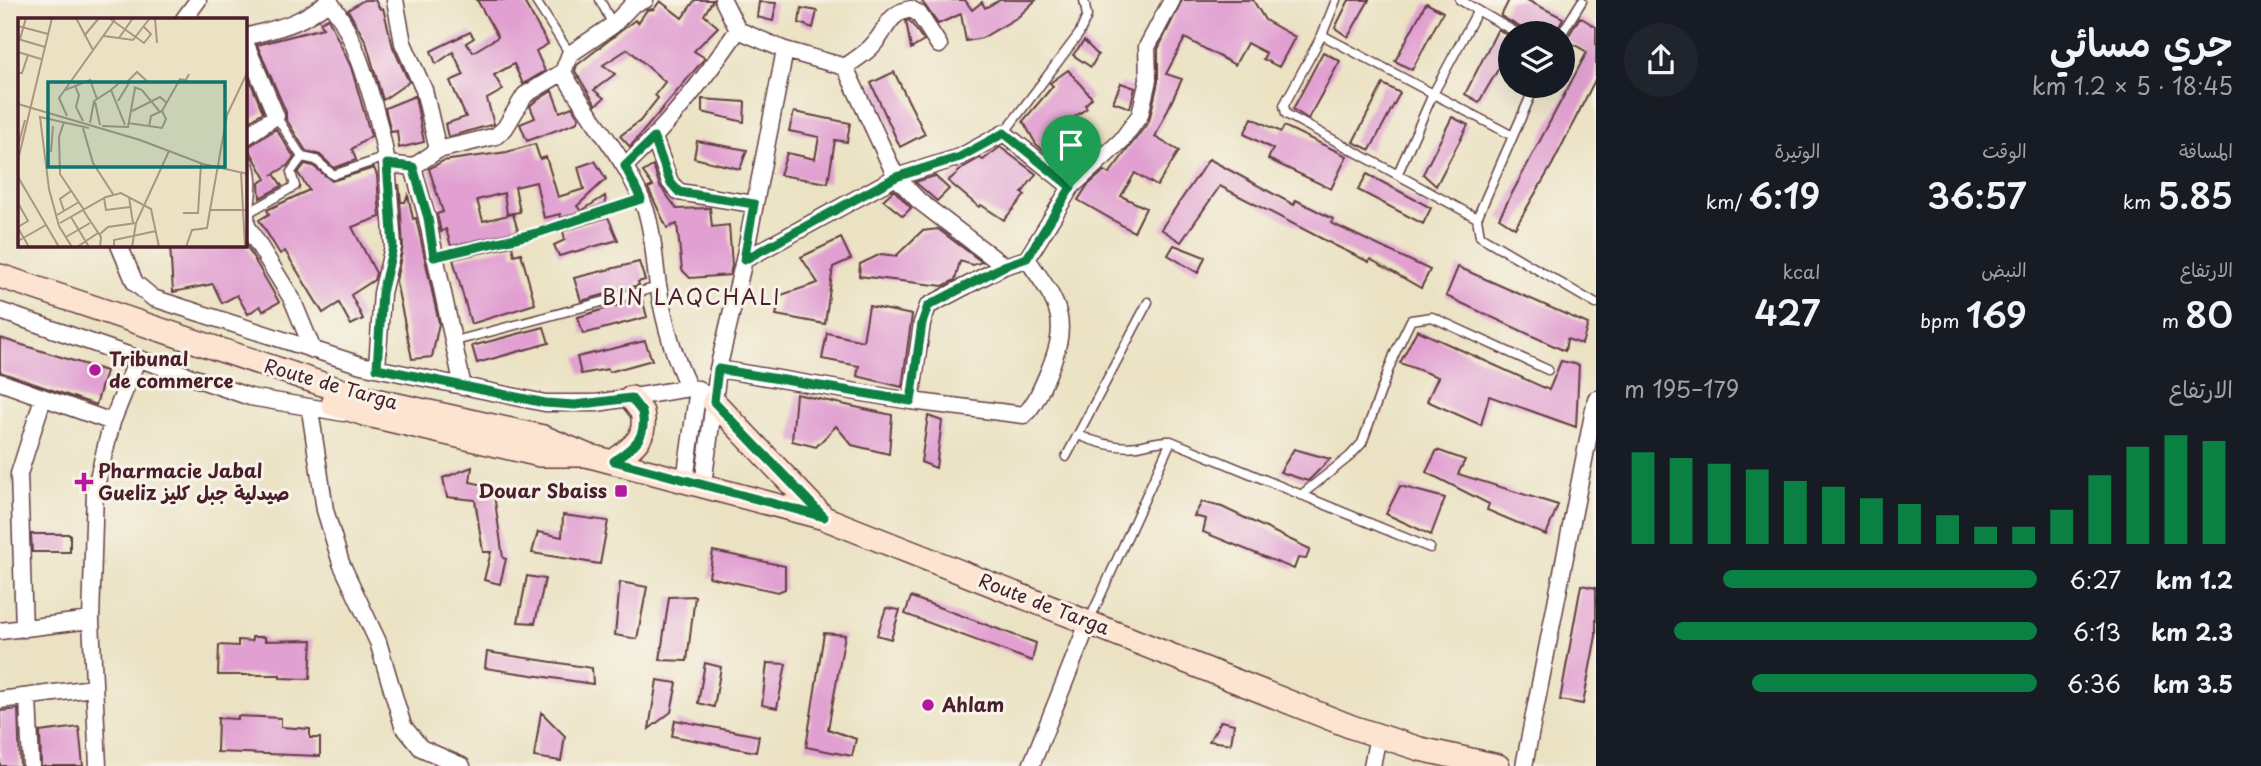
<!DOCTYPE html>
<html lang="ar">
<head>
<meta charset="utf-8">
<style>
  :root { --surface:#171b24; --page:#20242c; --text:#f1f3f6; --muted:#9ea1a6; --accent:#0b8043 }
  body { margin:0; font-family:"Playpen Sans","Playpen Sans Arabic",sans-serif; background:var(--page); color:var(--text); direction:rtl; height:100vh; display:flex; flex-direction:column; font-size:26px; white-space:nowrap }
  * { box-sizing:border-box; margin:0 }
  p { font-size:23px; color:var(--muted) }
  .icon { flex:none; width:38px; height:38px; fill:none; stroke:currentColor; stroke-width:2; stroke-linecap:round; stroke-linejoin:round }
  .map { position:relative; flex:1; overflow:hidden; direction:ltr }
  .side { display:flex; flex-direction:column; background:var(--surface); width:665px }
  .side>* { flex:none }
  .buttons { position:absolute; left:1498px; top:21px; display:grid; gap:14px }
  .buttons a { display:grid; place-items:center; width:77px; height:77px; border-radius:50%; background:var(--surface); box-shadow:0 7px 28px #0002; font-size:35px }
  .pin { position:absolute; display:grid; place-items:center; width:60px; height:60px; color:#fff; margin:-72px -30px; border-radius:50% 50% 50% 0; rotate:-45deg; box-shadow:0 0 7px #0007 }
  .pin .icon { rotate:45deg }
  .round { display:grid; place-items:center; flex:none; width:74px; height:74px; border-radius:37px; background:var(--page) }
  .overview { display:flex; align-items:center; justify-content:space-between; height:119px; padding:0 28px }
  h1 { font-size:38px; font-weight:600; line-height:52px }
  .figures { display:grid; grid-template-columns:repeat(3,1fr); gap:10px; height:119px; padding:7px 28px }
  .figures div { display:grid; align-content:center }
  .figures b { font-size:35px; font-weight:600 }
  .figures small { font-size:19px; font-weight:400 }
  .figures p { font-size:19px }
  .chart { height:196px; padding:14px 28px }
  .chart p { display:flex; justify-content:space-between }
  .chart svg { width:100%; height:126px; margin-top:7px; stroke:var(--accent); stroke-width:6 }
  ul { padding:0 28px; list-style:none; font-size:23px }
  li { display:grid; grid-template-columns:112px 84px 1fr; align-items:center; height:52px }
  li i { height:18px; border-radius:9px; background:var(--accent) }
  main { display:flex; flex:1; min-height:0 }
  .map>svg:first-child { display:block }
</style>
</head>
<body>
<main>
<section class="side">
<div class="overview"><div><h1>جري مسائي</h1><p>18:45 · 5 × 1.2 km</p></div><a class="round"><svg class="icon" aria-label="share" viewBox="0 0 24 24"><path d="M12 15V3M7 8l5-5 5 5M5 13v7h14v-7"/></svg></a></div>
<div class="figures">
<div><p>المسافة</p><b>5.85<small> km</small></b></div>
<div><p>الوقت</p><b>36:57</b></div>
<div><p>الوتيرة</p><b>6:19<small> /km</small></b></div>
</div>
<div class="figures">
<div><p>الارتفاع</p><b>80<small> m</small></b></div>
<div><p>النبض</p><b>169<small> bpm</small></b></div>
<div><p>kcal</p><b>427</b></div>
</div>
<div class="chart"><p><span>الارتفاع</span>179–195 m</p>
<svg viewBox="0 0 160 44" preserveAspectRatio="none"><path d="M5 44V12M15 44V14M25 44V16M35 44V18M45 44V22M55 44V24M65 44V28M75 44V30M85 44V34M95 44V38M105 44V38M115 44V32M125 44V20M135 44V10M145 44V6M155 44V8"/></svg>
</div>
<ul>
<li><b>1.2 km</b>6:27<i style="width:76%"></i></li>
<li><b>2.3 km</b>6:13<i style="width:88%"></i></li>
<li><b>3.5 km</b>6:36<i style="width:69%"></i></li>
</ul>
</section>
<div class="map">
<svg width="1596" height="766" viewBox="0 0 1596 766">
  <rect width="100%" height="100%" fill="#f7f3e8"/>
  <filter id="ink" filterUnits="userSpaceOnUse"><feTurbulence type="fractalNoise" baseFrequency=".0143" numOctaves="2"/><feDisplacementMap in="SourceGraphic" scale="14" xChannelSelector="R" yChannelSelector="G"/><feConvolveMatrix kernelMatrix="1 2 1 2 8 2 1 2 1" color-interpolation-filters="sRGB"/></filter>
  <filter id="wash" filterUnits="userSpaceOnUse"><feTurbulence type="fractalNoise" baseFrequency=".00686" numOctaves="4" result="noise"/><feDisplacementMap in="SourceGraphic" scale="28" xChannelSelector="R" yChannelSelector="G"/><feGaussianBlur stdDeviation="1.57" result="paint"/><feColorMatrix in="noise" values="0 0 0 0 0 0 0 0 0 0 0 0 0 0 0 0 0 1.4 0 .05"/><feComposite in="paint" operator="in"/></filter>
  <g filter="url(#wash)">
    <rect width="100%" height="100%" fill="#ebe2c3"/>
    <g id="blocks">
      <path fill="#e1a0d1" d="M364,0H375L380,9L383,8L393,47L409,82L383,100L366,42L348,10Z
        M477,0H523L548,44L536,51L545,71L523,84L514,64L494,75L503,90L487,99L494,124L448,137L445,124L466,117L450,81L464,75L453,52L436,64L431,51L470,32L474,38L466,43L473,52L498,37Z
        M695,0H713L704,15L718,27L694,51L705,58L630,147L620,136L640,121L658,98L655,95L665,82L628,49L603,65L615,74L594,90L604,98L596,105L575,71L577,65L635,20L638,23L647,10L654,9L660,1L682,18Z
        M921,0H965L972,10L982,2L985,8L1000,0H1036L1018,17L982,38L966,41L961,14L938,24Z
        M1182,0H1253L1265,20L1295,37L1279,67L1263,59L1266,53L1247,43L1235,65L1185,38L1166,74L1182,79L1155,137L1179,151L1157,186L1135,173L1121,196L1146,208L1134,232L1078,200L1087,186L1104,171L1109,174L1149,121L1158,82V49Z
        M1349,0H1369L1348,37L1335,28Z
        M1509,0H1527L1563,18L1556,33H1530L1501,16Z
        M759,2L776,3L773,21L757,17Z
        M1426,3L1443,12L1412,70L1395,61Z
        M801,8L817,11L813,28L799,23Z
        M1580,17L1596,27V78L1552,165L1515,228L1499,218L1587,52L1566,40Z
        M328,18L351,67L371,136L352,149L356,160L334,168L320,155L306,151L286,119V112L257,45L323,28L320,22Z
        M909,20L924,41L911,49L906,21Z
        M1498,29L1510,37V49L1479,102L1465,94Z
        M1084,41L1098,55L1091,67L1073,55Z
        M1323,52L1340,61L1308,119L1293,109Z
        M245,69L263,112L245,124Z
        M1068,70L1092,98L1085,105L1087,108L1065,124L1093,145L1061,165L1036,144L1023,121L1053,86L1050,83Z
        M894,72L925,134L900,147L871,83Z
        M1121,83L1135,88L1130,108L1113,102Z
        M1383,84L1400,93L1370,150L1353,142Z
        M552,91L560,112L572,107L579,118L576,123L527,141L520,124L535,118L530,106L533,103Z
        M415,96L424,142L399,148L397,131L391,132L385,108Z
        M702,99L745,102L744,122L702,112Z
        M794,112L850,123L847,142L835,140L828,183L780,175L787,153L815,159L819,137L789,131Z
        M1452,117L1468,125L1436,186L1423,174Z
        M1252,118L1281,132L1284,126L1347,156L1331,189L1268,159L1273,149L1244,134Z
        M276,129L294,157L287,166L272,175L274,174L282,186L260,198L259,183L266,179L248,147Z
        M697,141L747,150L740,169L694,158Z
        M535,144L540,159L546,157L558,197L584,189L578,167L595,161L606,179L577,206L581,211L605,196L606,204L561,218L560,214L544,218L536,182L515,187L520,212L507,214L504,193L477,200L483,221L513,214L518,231L451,246L446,229L441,232L437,214L443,212L429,169L443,161L507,152Z
        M1000,147L1036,174L1022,193L1025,195L1004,220L981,205L979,207L948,181L964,167L980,158L983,160Z
        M1209,159L1294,205L1296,200L1333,219L1331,223L1430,270L1421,288L1370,259L1369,262L1334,245L1220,186L1181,242L1161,229Z
        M305,164L313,166L332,181L374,168L377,175L380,217L352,227L376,273L374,280L351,295L363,319L351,325L339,303L323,313L285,251L280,254L259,220L269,214L267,210L309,190L298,173Z
        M653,166L660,186L677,209L710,208L712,227L729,225L732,265L730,275L690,278L682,270L677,224L667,228L648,188L653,186L643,172Z
        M1367,174L1431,208L1423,224L1358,190Z
        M935,176L949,189L937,201L915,182Z
        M399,184L401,202H405L408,195L413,219L416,218L439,323L432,357L412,359L396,281L403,246Z
        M894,190L911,208L903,216L883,200Z
        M608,217L618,240L559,256L554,245L565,240L563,231Z
        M938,229L982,262L973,265L960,261L955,280L943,286L859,276L860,264L881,254L896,256L922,231Z
        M841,238L851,259L833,267L825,324L776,315L781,295L818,283L801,257Z
        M170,245H246L279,302L263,311L260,306L248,314L237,295L222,303L213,284L173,292Z
        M1174,245L1205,257L1198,273L1168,255Z
        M512,246L514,255L521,253L535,304L471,324L453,259Z
        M639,262L645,280L638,282L639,285L581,301L574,278Z
        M1458,267L1588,324L1582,344L1567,339L1565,351L1446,296Z
        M642,298L647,317L583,334L578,317Z
        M869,306L912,315L902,387L857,376L859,366L822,359L827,333L863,341Z
        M544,327L549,343L477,363L472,346Z
        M1417,330L1549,390L1561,361L1579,365L1576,427L1489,396L1481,425L1427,401L1438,377L1400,363Z
        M0,338L106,371L96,405L0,372Z
        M645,341L652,360L609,372L608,369L581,374L577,357Z
        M796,394L892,415L889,454L852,445L836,426L816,447L792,441Z
        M928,416L942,421L936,468L921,462Z
        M1294,449L1330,459L1308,481L1280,472Z
        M1437,450L1465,460L1458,474L1558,505L1546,535L1487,510L1489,504L1426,472Z
        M472,467L470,482L493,487L503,558L506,559L500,584L484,580L491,552H483L475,500L447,497L443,478Z
        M1400,486L1445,498L1431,535L1386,514Z
        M1202,502L1222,507L1310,549L1306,559L1298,558L1294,569L1203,532L1206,519L1194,516Z
        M563,515L608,521L600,564L532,553L538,532L562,537Z
        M31,534H70V552H32Z
        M713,551L785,566V589L778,592L709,577Z
        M527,576L545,579L535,623L518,622Z
        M620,582L647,587L637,639L615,635Z
        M1581,585L1596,588V636L1583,704L1560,700Z
        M695,596L687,661L660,660L669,597Z
        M911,597L1036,643L1032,661L905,614Z
        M886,608L900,610L891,639L877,635Z
        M824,633L845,635L828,729L856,739L852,756L806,747Z
        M252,637H265V641L312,640L310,679L280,678V675H218L219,645L238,646V640L252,641Z
        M487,652L592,668L593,684L485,668Z
        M705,663L721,667L714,707L698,703Z
        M767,663L786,664L777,708L762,705Z
        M657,680L677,683L671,712L649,729Z
        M18,709L20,766H0V711Z
        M541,712L565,736L561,761L534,757Z
        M238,716L281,718V727L310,729V738H320V756L217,752L218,718L238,719Z
        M675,720L759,736L756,752L672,736Z
        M1221,721L1234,724L1231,744L1209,741Z
        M79,727L83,766H41L40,732Z"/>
    </g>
  </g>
  <g filter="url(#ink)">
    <use href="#blocks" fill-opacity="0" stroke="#623c42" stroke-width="2"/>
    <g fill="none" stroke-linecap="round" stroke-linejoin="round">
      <g stroke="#623c42" stroke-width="11">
        <path id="lane" d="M535,0L570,54
          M600,0L613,25
          M1336,0L1322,35L1284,105L1286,114L1477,218
          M1460,0L1517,33
          M1562,33L1582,1
          M1322,35L1513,136
          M1535,86L1477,218L1480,236L1596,304
          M1004,133L1079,34L1087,16L1084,0
          M302,157L316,160L333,175L386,157
          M1398,173L1433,94L1478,10
          M246,214L295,186L291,172L302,157L276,116
          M434,257L537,233L641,199
          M455,341L658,287
          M1078,435C1097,443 1117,449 1138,446C1150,444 1158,440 1171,441L1430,548
          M1066,457L1148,302
          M1301,495L1349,457L1362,443L1394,355L1411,320L1432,317L1548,370
          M1089,621L1171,441"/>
      </g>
      <g stroke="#623c42" stroke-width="19">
        <path id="street" d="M395,0L403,43L424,90L438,150
          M328,1C356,29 381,125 387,164
          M184,19L198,0
          M738,30L785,50L845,67L896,177L919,201L1004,266
          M245,37C282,27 299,25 330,0
          M245,42L276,116L245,137
          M845,67C854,60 865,54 872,46C887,31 887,13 911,9L919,14L939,45
          M563,72L570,54L613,25L633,4L645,0
          M654,138L670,182L679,192L753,204
          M245,163C253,189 243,202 247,226L292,299L313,350
          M625,166C669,125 704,79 738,30L723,0
          M413,167L438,150L496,136L505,128L525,95L563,72C589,120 628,159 646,211C654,235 654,261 658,285C664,321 673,356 689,388
          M119,245L135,283L153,298L361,365L545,403H597L689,388L698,389L714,402L718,369L744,260L785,50
          M744,260L896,177L960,157L1004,133L1071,187
          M0,311L250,397L344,413
          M377,368L382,293L393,247L387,164L413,167L427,218L463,387
          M718,369L911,401L1024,415C1035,405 1040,391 1046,378C1071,321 1061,307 1027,259
          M0,382L112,422
          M911,401L922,323L928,306L1004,266L1027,259L1071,187L1121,141L1140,115L1148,80L1147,47L1172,0
          M310,410L325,510L341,563L378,642L403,726L421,748L462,766
          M685,480L698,389
          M703,484L714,402
          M24,629L19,474L43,398
          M0,631L91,620
          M28,697L31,766
          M0,700L93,688
          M98,766L91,620L95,490L112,422L137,360
          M1031,766L1089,621
          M1372,766L1378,736
          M1524,766L1596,399"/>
      </g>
      <g stroke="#623c42" stroke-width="26">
        <path id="secondary" d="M0,276L361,397L543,437L586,455L824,518L1352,727L1420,749L1498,766
          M714,402L824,518
          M333,404L364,414L540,455H583
          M614,461C633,447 648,438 642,412L631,398"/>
      </g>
      <use href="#lane" stroke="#fff" stroke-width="8"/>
      <use href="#street" stroke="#fff" stroke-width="16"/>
      <use href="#secondary" stroke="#fde4d1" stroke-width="23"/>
    </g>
  </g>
  <g fill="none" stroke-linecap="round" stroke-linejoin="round" filter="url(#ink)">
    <g stroke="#fff" stroke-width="14">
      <path id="route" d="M1004,133L1071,187L1027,258L1004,266L928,306L922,323L911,401L718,369L714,402L824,517L614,461C633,447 648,438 642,412L631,398L575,405L545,403L377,368L382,293L393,247L387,164L413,167L428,218L434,257L537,233L641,199L625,166L654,138L670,182L679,192L754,204L744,260L896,177L960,157Z"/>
    </g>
    <use href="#route" stroke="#0b8043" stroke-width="9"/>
  </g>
  <g fill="#b5179e" stroke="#f7f3e8" stroke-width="2.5">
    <circle cx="95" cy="370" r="7"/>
    <path d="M80.5 471.5h7v7h7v7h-7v7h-7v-7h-7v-7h7z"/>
    <rect x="614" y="484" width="14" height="14" rx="3.5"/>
    <circle cx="928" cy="705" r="7"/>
  </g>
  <g text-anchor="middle" stroke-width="6" stroke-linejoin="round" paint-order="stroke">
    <g font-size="19" font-weight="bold" fill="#4a1f2b" stroke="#f7f3e8" text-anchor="start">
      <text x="109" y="366">Tribunal<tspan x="109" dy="22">de commerce</tspan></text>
      <text x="98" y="478">Pharmacie Jabal<tspan x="98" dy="22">Gueliz صيدلية جبل كليز</tspan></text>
      <text x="607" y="498" text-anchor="end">Douar Sbaiss</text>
      <text x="942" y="712">Ahlam</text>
    </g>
    <g font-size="19" fill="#4a1f2b" stroke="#f7f3e8">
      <text transform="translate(331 384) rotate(16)" y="7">Route de Targa</text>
      <text transform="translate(1044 604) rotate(21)" y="7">Route de Targa</text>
    </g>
    <g font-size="21" letter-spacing="2" fill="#4a1f2b" stroke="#f7f3e8">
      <text x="692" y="305">BIN LAQCHALI</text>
    </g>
  </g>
  <g transform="translate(18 18)">
    <rect width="229" height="229" fill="#ebe2c3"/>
    <path fill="none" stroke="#ab9486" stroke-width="2" d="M58,0L75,32M91,0L126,25L133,16L126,9M137,0L139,25M0,8L30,16M66,18L81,0M86,18L115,22L132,0M101,20L115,0M0,21L27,29M2,21L8,0M0,34L23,41M230,53L209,97L192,192H230M0,55H4L10,37M110,63L119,54L131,65M57,68L61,77L58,89L65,103M116,69L124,72L142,94M47,72L72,62L79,81M93,72L101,65H111L100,83M76,83L93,72L107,107M77,84L82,107M0,86L122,122L185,146L230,156M114,93L142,79L149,85M49,98L41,80L98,0M46,104L41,119L42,156L66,192M72,105L76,83M110,105L144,110L148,101L144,93M84,108L110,109L117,70M131,109L133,98L144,93L162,61L168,62L171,56M65,110L75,145L95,176M0,128L7,102M33,134L35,108M0,142L34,0M223,154L227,229M0,159L41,229M111,179L115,205M86,180L88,192L112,189M0,185L10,203L0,209M65,192L83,219L82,229M46,193L42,181L53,173M165,195H180L183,146M39,197L61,184M53,199L71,229M42,205L88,179L103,175L133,191L141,229M0,210L11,229M82,216L90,209L118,205M48,219L72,205M0,223L28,207M54,229L41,208L31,171L22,99L71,110M59,229L80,215M96,229V222L138,213M114,229L118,205L151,133M168,229L174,212L189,210L192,192"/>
    <path fill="#0f766e" fill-opacity="0.15" stroke="#0f766e" stroke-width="3.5" d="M30,64H207V149H30Z"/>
    <rect width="229" height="229" fill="none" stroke="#4a1f2b" stroke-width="3.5"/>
  </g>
</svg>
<div class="buttons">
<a><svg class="icon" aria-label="layers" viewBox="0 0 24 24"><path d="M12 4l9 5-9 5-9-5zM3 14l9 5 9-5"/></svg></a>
</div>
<div class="pin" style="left:1071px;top:187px;background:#1e9e55"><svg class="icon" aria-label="arrive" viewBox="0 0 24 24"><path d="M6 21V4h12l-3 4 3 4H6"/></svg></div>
</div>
</main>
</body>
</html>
